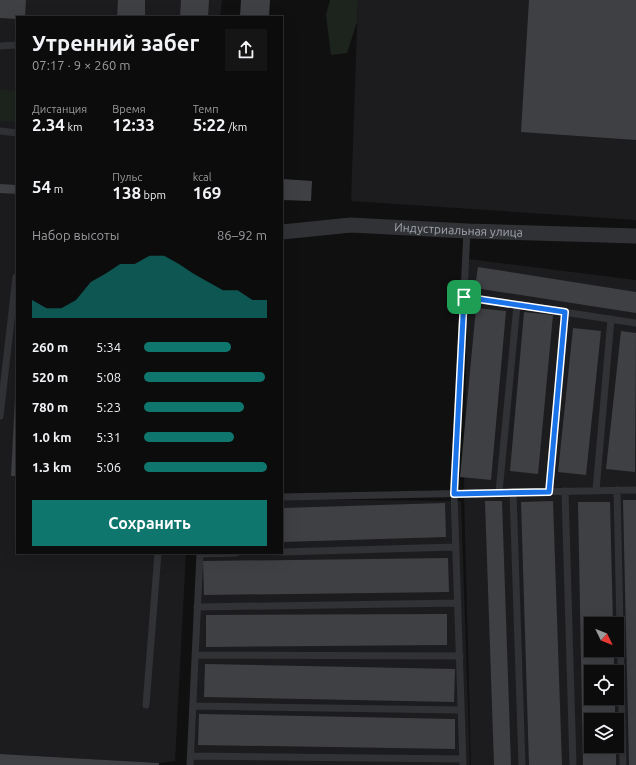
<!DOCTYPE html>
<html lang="ru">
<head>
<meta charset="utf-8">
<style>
  :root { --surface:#0c0c0d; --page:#151516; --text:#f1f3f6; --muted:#9a9b9d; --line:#2c2c2e; --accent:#0f766e }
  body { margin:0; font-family:Ubuntu,sans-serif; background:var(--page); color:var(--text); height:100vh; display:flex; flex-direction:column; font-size:15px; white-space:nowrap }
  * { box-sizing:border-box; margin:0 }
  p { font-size:13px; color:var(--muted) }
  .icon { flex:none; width:22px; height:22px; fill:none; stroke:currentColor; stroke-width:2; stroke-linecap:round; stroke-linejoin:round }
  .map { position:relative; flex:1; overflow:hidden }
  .drawer { position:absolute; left:16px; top:16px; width:267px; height:538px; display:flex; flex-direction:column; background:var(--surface); border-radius:0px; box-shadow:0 4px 16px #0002,0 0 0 1px var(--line) }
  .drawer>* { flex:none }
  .needle { width:26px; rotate:133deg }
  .buttons { position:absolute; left:584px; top:617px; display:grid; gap:8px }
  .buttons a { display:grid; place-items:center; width:40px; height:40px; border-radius:0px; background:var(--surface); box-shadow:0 4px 16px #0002,0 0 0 1px var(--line); font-size:20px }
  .pin { position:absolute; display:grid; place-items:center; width:34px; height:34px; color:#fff; margin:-17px; border-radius:8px; box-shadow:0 2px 6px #0006 }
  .round { display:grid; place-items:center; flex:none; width:42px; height:42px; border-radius:0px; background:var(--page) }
  .head { display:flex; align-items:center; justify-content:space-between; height:68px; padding:0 16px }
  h1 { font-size:22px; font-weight:600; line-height:30px }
  .stats { display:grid; grid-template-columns:repeat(3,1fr); gap:6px; height:68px; padding:4px 16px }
  .stats div { display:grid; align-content:center }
  .stats b { font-size:17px; font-weight:600 }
  .stats small { font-size:11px; font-weight:400 }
  .stats p { font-size:11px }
  .chart { height:112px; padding:8px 16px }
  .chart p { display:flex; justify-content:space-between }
  .chart svg { width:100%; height:72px; margin-top:4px; fill:var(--accent); opacity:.7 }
  .action { display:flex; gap:8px; margin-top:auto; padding:8px 16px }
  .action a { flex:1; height:46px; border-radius:0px; background:var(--accent); color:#fff; font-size:16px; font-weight:600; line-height:46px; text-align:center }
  ul { padding:0 16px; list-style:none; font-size:13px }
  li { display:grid; grid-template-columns:64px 48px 1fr; align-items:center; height:30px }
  li i { height:10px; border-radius:5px; background:var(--accent) }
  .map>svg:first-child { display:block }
</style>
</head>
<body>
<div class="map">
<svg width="636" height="765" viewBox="0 0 636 765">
  <rect width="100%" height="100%" fill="#101011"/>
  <path fill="#1c1c1e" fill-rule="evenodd" d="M0,0H222L220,17H17V553H186L175,761L159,763L0,754Z
    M358,0H636V220L351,201Z
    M468,259L636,280V765H471L464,493ZM591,624H617V650H591ZM591,672H617V698H591ZM591,720H617V746H591Z
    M282,499L461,501L470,765H187L199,553H282Z"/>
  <path fill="#1d231d" d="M330,0H358L357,22L347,53L331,55L326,15Z
    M0,89L17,91V122L0,121Z"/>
  <path fill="#3f4044" d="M0,0H26L25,17H17V19L0,18Z
    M118,0H145V17H117Z
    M181,0H209L208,17H180Z
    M241,0H270L269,17H240Z
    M529,0H636V140L521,132Z
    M282,179L312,181L311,201L282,200Z
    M0,184L17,185V194L0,193Z
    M478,267L636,292V313L475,288Z
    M476,308L506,311L491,480L460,477Z
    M524,312L553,315L538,474L510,471Z
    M573,328L601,331L586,475L558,472Z
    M621,331L636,333L635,472L606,469Z
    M16,378H17V476H11Z
    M623,500H636V765H629Z
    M485,501H502L511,765H494Z
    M553,501L562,765H529L521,502Z
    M578,502H610L613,624H591V650H614V672H591V698H615V720H591V746H616V765H583Z
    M445,503L446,537L282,542V508Z
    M448,558L449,592L204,595L203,561Z
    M447,614V645L206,647V615Z
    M205,664L455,669L454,702L204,697Z
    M199,714L455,719V749L198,745Z
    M0,754L159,763V765H0Z"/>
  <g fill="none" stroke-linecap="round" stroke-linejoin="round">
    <path stroke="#313235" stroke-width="7" d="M0,46L17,45
      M0,131L17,133
      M464,297L636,323
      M0,416L16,277H17
      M596,490L611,319
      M617,490L623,765
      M565,491L573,765
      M499,492L517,305
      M513,492L522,765
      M549,492L565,312
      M282,497L636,490
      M282,552L456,547
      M200,554L236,553
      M197,607L458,603
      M195,655L460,656
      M146,705L158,553
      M193,706L461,710
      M191,756L463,759
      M190,765L200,553
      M463,765L454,494L467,231"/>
    <path stroke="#313235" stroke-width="15" id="s1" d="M282,232L351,225L467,231L636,236"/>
  </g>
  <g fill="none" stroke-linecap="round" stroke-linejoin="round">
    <g stroke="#fff" stroke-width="8">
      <path id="route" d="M464,297L565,312L549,492L454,494Z"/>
    </g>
    <use href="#route" stroke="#1a73e8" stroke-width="5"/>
  </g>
  <g text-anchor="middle" stroke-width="4" stroke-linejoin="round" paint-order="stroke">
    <g font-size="12" fill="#a2a6b0" stroke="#0b0b0c">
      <text dy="4" stroke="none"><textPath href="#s1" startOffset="177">Индустриальная улица</textPath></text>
    </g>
  </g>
</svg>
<div class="buttons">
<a><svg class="needle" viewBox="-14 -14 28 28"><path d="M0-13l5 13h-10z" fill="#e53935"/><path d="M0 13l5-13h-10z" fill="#9a9b9d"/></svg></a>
<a><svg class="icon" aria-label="locate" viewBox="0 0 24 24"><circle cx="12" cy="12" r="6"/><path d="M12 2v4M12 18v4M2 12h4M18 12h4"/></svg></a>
<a><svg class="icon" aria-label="layers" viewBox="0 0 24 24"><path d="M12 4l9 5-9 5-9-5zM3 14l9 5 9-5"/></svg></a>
</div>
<div class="pin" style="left:464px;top:297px;background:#1e9e55"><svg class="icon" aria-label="arrive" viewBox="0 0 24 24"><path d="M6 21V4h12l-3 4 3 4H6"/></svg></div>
<section class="drawer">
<div class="head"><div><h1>Утренний забег</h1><p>07:17 · 9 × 260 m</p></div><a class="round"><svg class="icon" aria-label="share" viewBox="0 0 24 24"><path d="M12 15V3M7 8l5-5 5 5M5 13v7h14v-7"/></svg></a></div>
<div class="stats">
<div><p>Дистанция</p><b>2.34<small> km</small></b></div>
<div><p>Время</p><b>12:33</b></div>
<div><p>Темп</p><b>5:22<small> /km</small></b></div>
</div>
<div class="stats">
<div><b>54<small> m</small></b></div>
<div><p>Пульс</p><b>138<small> bpm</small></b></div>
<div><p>kcal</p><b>169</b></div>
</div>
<div class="chart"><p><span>Набор высоты</span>86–92 m</p>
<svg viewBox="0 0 160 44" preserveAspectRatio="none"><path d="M0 44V33L10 38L20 38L30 33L40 22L50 17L60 11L70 11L80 6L90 6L100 11L110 17L120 22L130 27L140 27L150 33L160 33V44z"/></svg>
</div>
<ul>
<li><b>260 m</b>5:34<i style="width:71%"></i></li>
<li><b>520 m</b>5:08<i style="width:98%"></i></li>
<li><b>780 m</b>5:23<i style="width:81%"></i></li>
<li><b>1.0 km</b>5:31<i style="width:73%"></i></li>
<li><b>1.3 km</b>5:06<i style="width:100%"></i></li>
</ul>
<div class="action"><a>Сохранить</a></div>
</section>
</div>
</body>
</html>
